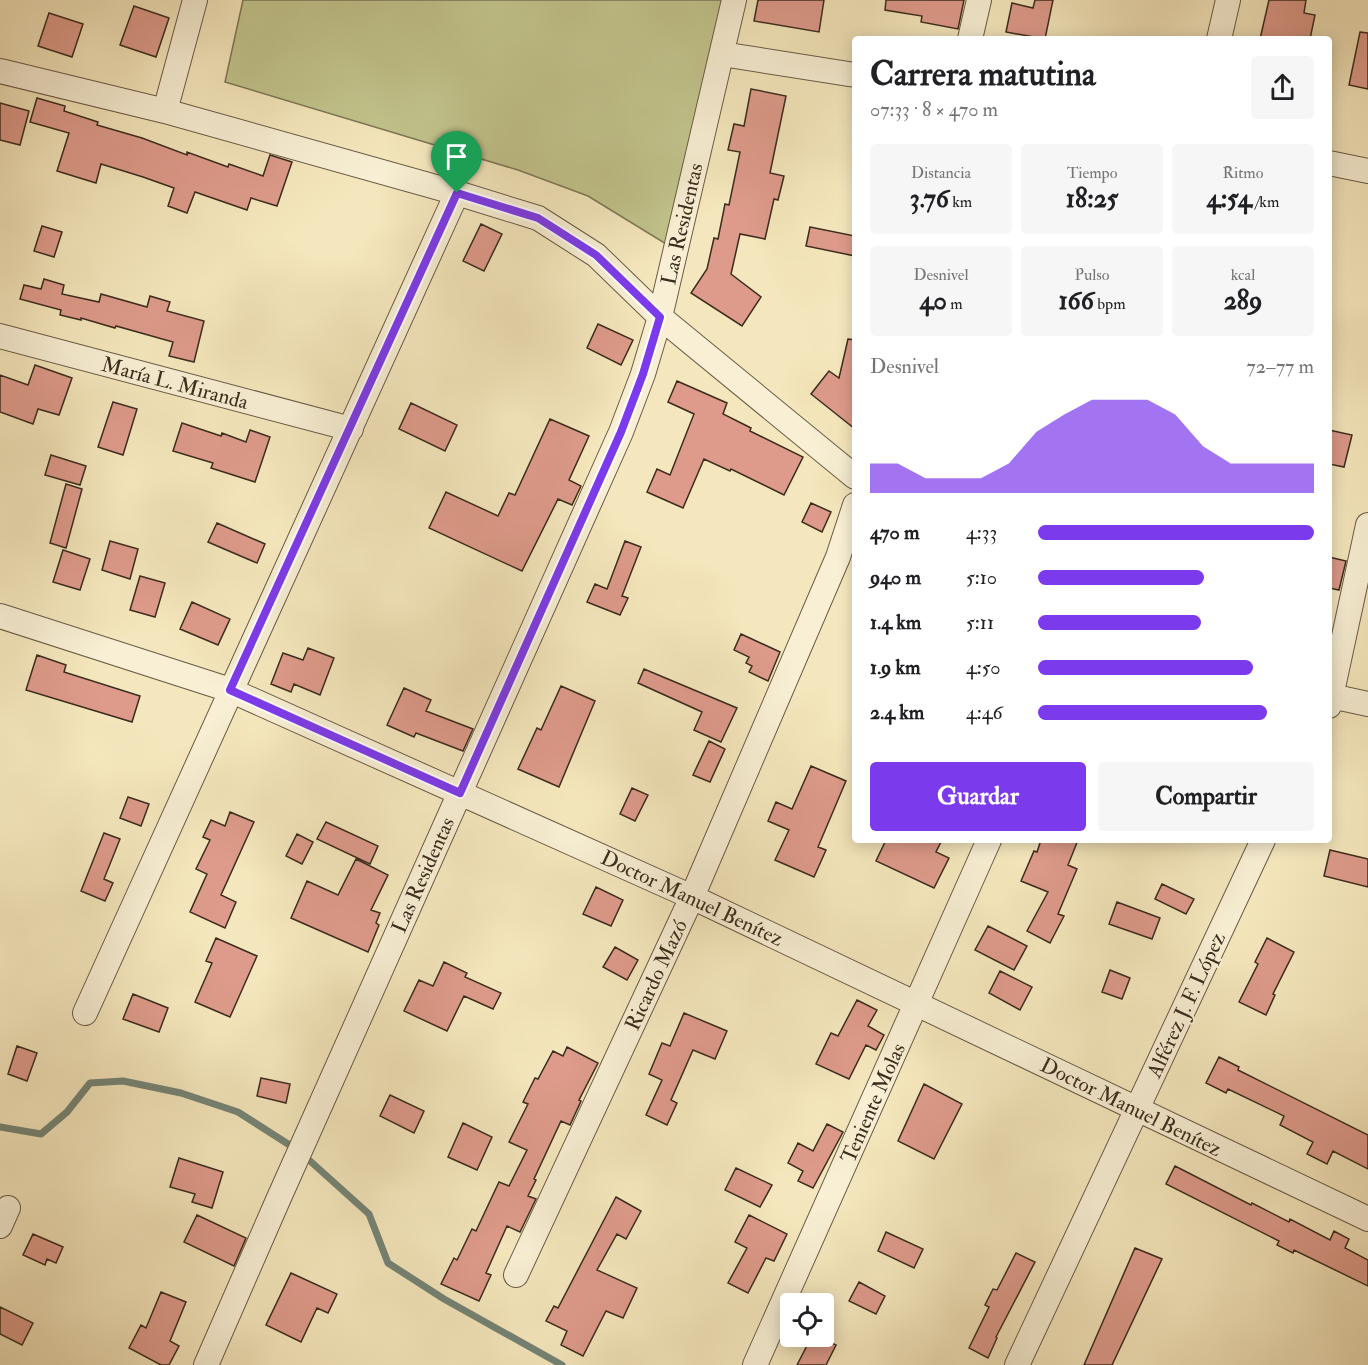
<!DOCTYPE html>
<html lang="es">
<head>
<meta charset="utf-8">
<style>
  :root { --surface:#fff; --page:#f6f6f6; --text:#202124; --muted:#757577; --accent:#7c3aed }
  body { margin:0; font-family:"IM FELL Double Pica",serif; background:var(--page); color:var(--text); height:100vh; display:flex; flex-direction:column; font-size:22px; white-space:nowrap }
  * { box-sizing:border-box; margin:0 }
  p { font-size:20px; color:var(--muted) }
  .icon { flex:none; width:33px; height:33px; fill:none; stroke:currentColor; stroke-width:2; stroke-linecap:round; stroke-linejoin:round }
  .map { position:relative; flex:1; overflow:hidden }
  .side { position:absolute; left:852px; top:36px; width:480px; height:807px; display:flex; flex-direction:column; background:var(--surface); border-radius:6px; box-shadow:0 3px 15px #0003 }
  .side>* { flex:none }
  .tools { position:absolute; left:780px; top:1293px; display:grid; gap:12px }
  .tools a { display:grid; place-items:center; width:54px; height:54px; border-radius:6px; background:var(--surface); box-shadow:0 3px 15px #0003; font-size:30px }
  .pin { position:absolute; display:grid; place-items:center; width:51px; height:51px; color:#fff; margin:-62px -26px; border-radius:50% 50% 50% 0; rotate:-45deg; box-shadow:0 0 6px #0007 }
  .pin .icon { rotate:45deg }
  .round { display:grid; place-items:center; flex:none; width:63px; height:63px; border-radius:6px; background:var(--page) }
  .summary { display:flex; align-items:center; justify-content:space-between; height:102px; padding:0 18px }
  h1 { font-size:33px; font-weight:800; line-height:45px }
  .stats { display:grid; grid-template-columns:repeat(3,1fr); gap:9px; height:102px; padding:6px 18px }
  .stats div { display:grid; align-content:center; border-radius:6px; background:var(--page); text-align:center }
  .stats b { font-size:26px; font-weight:800 }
  .stats small { font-size:16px; font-weight:400 }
  .stats p { font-size:16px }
  .chart { height:168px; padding:12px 18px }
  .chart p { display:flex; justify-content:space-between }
  .chart svg { width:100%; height:108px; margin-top:6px; fill:var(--accent); opacity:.7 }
  .action { display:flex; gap:12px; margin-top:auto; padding:12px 18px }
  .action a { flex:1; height:69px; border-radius:6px; background:var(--accent); color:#fff; font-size:24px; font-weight:800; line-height:69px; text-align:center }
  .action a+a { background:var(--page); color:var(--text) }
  ul { padding:0 18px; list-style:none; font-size:20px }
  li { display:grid; grid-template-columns:96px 72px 1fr; align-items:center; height:45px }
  li i { height:15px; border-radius:8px; background:var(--accent) }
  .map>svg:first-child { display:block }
</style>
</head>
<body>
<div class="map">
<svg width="1368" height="1365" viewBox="0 0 1368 1365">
  <rect width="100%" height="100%" fill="#f5e7bd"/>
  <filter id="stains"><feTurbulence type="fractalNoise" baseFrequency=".00333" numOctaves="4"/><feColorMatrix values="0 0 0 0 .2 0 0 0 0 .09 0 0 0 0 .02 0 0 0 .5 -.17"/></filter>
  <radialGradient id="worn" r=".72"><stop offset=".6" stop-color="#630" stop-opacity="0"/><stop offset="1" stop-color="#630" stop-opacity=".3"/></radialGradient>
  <path fill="#c2c48d" stroke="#7e7855" stroke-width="1.5" d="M243,0H724L671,247L588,196L518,170L225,82Z"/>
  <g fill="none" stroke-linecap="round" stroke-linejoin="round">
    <path stroke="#758476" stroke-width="7" d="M0,1127L41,1134L67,1112L90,1083L123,1081L181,1093L238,1112L299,1151L369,1214L388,1263L444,1299L562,1365"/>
  </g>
  <path fill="#de9b8b" stroke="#3b2c1d" stroke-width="1.5" d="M758,0H824L819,32L754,21Z
    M886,0H964L958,29L921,22L922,16L885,10Z
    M1035,0H1053L1045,39L1006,32L1012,3L1033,8Z
    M1269,0H1306L1304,13L1315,15L1310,39H1260Z
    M134,6L169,18L156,57L120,45Z
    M49,13L83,24L72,57L38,46Z
    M1360,32L1368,33V89L1349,85Z
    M751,89L786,96L770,173L784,176L778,200L774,199L765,239L740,234L731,274L761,297L742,326L691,293L707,269L714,238L718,239L725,204L729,205L740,152L728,150L734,124L744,126Z
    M37,98L65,106L64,111L98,122L97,125L142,138L187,155V152L228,167L229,164L263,176L270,155L292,162L277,206L251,198L247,210L195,192L187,213L168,206L174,188L143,177L101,164L96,183L57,171L69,133L30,122Z
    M0,103L29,111L20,145L0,140Z
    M481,224L502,234L484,271L463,261Z
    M42,226L62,232L54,257L34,251Z
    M810,227L855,236V256L806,246Z
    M44,279L64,285L62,294L99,302L101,294L147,307L150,296L170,302L167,311L204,321L194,362L169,356L173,342L116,326L115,328L81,318V320L60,315L61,310L20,299L24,285L41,289Z
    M598,324L633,340L621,365L587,348Z
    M848,339L855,340V429L811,394L829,371L839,378Z
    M35,365L72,378L59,415L38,409L33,424L0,412V375L28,385Z
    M677,381L727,403L723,414L751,428L750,431L803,457L784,495L731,469L730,471L704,459L683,508L647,492L657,469L670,475L694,414L668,402Z
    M113,402L137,409L123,455L98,447Z
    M411,403L457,425L445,451L399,429Z
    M550,419L589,436L569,480L581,486L572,505L558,499L522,571L429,528L446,492L498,516L509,493L515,495Z
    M182,423L221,436L222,433L246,442L250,430L270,437L255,482L211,468L213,463L173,451Z
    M1329,430L1352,435L1344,467L1329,464Z
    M51,455L86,466L80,485L45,475Z
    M66,484L82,489L66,548L50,543Z
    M811,503L831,512L822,532L802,522Z
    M217,523L265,544L257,563L208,542Z
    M110,541L138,549L130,579L102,570Z
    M625,541L641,547L622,596L628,598L620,615L587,602L595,584L607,589Z
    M63,550L90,559L80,590L53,582Z
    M1329,557L1346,561L1339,590L1329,588Z
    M140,576L165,583L155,617L130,610Z
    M192,602L230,619L218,645L180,629Z
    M741,634L780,652L768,681L749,672L752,666L746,663L749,657L734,650Z
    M308,648L334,658L320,695L294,684L291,692L271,684L283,653L303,660Z
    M37,655L66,665L64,672L140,696L132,722L26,690Z
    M644,669L737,708L721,742L694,730L702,712L638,683Z
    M561,686L595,701L559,787L518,769L537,728L541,730Z
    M404,688L431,700L426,711L473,729L463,751L416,733L414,737L387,725Z
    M709,741L725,749L710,782L693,775Z
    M811,766L846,781L818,847L826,850L814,877L775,860L789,830L768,821L776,802L792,809Z
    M632,788L648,795L635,821L620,814Z
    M128,797L149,804L141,826L120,818Z
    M230,812L254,822L221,895L236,902L225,928L190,912L207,874L196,869L210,840L203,837L211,820L225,826Z
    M326,822L378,846L370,864L317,839Z
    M104,833L120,839L104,879L113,883L105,901L81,891Z
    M297,834L313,842L302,864L286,856Z
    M886,840H942L936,852L949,858L934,888L876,861Z
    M1041,840H1078L1068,865L1077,869L1058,914L1064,916L1050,943L1027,931L1048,892L1021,881L1034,851L1037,852Z
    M1330,850L1368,859V887L1324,876Z
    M356,859L388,875L371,910L380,913L376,923L379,925L368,952L291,918L307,881L338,895Z
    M1162,884L1194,899L1186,914L1155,899Z
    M596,887L623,900L611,926L583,914Z
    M1117,902L1160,918L1152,939L1109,924Z
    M988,926L1027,946L1014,970L975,950Z
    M216,938L257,956L230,1017L195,1002L212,963L206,961Z
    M1267,938L1294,952L1273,994L1275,995L1266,1015L1239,1002L1258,964L1255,962Z
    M615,947L638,960L627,980L603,967Z
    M444,962L467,973L465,977L501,993L493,1009L464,996L447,1031L404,1011L419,980L433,986Z
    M1110,970L1130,978L1122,999L1102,992Z
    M1000,971L1032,987L1020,1010L989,993Z
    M133,994L168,1008L159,1032L123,1019Z
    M857,1000L877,1010L868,1026L884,1035L876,1050L866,1045L849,1079L816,1064L831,1033L838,1036Z
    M684,1013L727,1031L715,1059L693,1050L671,1100L677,1103L667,1125L646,1115L662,1080L649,1074L662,1043L670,1046Z
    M17,1046L37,1053L27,1081L8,1074Z
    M567,1047L598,1063L579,1100L581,1101L570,1125L561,1121L534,1179L536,1180L528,1196L536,1199L520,1232L507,1226L486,1273L491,1275L479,1301L441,1284L454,1258L457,1260L472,1229L476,1231L499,1182L509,1186L527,1150L509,1142L528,1104L523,1102L535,1078L538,1079L553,1051L563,1056Z
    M1219,1057L1239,1067L1238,1070L1368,1135V1169L1333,1151L1327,1164L1307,1154L1313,1142L1280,1125L1284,1116L1228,1089L1226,1093L1206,1083Z
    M261,1078L290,1084L286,1103L257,1096Z
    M924,1084L962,1104L934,1159L898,1141Z
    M390,1095L424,1111L414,1133L380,1116Z
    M463,1123L492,1137L477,1170L448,1157Z
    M827,1124L843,1132L813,1188L798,1181L803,1171L788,1163L798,1143L813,1151Z
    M179,1158L223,1172L212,1208L192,1202L195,1194L170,1187Z
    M1175,1166L1251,1205L1252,1203L1289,1222L1290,1219L1330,1240L1334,1231L1349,1239L1345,1248L1368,1260V1286L1294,1250L1293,1253L1277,1245L1279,1241L1166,1184Z
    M736,1168L772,1185L760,1207L725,1190Z
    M616,1197L641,1211L626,1239L617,1234L597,1270L637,1288L623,1318L606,1311L583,1356L561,1345L567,1331L546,1321L554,1306L558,1308Z
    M197,1215L246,1238L234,1266L184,1242Z
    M749,1215L787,1234L774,1261L766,1258L748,1293L728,1283L747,1248L735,1242Z
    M886,1232L923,1249L914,1268L878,1251Z
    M33,1234L63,1247L56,1263L47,1259L45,1265L23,1255Z
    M1135,1248L1162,1259L1112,1365H1084Z
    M1016,1253L1035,1262L996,1337L997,1338L988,1358L969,1348L989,1307L985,1305L993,1289L997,1290Z
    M291,1273L337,1294L328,1313L317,1308L301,1342L266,1325Z
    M859,1282L885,1296L876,1314L849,1301Z
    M161,1292L186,1302L170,1341L179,1346L169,1365H161L129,1348L141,1325L146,1328Z
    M0,1307L33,1323L22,1345L0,1334Z
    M812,1336H818L836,1345L826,1365H797Z"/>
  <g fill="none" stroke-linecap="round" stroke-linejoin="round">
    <g stroke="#6a5b45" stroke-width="26">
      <path id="street" d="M970,39L979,0
        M1219,39L1228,0
        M722,54L855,75
        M0,71L165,111L457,193L538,218L596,255L660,317L855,477
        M165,111L195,0
        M1329,163L1368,171
        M0,336L351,429
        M0,616L230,690L692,897L1368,1219
        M1331,696L1368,704
        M1329,706L1368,525
        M85,1013L457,193
        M0,1226L8,1208
        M516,1275L692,897L838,557L855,505
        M206,1365L278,1200L621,432L643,374L660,317L734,0
        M755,1365L989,840
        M1017,1365L1263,840"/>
    </g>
    <use href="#street" stroke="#f8efd4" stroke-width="24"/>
  </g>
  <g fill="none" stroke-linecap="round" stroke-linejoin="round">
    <g stroke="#fff" stroke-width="12">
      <path id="route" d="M457,193L538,218L596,255L660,317L643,374L621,432L460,793L230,690Z"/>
    </g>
    <use href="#route" stroke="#7c3aed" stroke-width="8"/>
  </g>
  <g text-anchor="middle" stroke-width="4.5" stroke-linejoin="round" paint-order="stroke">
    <g font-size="21" fill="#3b2c1d" stroke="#f8efd4">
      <text transform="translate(682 224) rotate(-77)" y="7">Las Residentas</text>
      <text transform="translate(175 383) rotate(15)" y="7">María L. Miranda</text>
      <text transform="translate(423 875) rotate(-66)" y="7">Las Residentas</text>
      <text transform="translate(692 898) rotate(25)" y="7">Doctor Manuel Benítez</text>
      <text transform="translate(656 975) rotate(-65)" y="7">Ricardo Mazó</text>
      <text transform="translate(1186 1005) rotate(-65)" y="7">Alférez J. F. López</text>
      <text transform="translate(873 1103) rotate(-66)" y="7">Teniente Molas</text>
      <text transform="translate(1131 1107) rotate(26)" y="7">Doctor Manuel Benítez</text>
    </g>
  </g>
  <rect width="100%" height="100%" filter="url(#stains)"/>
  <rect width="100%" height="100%" fill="url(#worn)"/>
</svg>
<div class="tools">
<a><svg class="icon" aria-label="locate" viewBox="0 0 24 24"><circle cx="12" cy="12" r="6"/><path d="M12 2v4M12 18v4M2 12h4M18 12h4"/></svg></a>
</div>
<div class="pin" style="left:457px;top:193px;background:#1e9e55"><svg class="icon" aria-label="arrive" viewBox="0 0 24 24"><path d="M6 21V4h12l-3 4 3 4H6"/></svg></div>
<section class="side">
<div class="summary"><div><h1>Carrera matutina</h1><p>07:33 · 8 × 470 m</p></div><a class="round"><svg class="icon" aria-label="share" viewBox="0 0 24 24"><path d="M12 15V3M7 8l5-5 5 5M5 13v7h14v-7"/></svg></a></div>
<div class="stats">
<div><p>Distancia</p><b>3.76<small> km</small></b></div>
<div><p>Tiempo</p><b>18:25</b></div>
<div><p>Ritmo</p><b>4:54<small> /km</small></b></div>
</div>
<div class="stats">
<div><p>Desnivel</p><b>40<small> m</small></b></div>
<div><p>Pulso</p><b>166<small> bpm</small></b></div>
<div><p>kcal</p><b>289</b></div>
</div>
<div class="chart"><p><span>Desnivel</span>72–77 m</p>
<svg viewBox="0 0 160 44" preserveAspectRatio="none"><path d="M0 44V32L10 32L20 38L30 38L40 38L50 32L60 19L70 12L80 6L90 6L100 6L110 12L120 25L130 32L140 32L150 32L160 32V44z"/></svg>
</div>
<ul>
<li><b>470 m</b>4:33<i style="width:100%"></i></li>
<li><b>940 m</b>5:10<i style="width:60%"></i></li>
<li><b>1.4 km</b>5:11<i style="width:59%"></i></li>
<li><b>1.9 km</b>4:50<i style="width:78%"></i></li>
<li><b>2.4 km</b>4:46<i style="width:83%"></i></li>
</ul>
<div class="action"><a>Guardar</a><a>Compartir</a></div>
</section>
</div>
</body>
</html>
